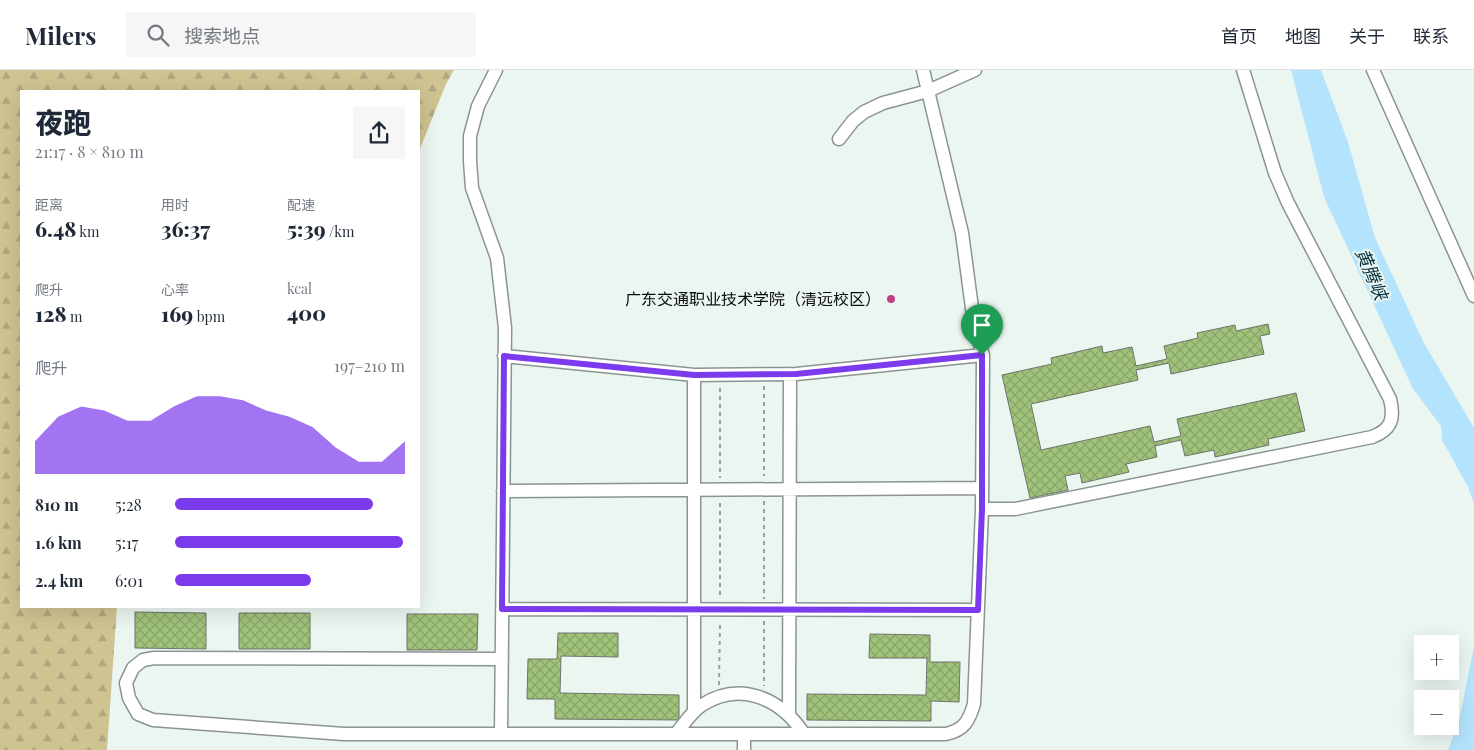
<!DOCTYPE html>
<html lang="zh">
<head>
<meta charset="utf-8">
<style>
  :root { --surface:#fff; --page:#f6f6f7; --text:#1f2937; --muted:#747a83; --line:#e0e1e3; --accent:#7c3aed }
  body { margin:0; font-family:"Playfair Display","Noto Sans SC",serif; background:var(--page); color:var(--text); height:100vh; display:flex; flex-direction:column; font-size:19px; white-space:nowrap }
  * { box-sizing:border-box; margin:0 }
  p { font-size:16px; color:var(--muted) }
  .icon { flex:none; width:28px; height:28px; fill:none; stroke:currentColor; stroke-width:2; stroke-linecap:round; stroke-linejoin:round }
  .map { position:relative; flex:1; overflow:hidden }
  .panel { position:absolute; left:20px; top:20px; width:400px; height:518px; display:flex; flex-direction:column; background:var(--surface); border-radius:0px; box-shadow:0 5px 20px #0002 }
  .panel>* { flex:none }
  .tools { position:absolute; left:1414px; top:565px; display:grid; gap:10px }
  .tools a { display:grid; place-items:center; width:45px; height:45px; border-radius:0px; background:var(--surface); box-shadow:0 5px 20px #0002; font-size:25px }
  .pin { position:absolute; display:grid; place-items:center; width:42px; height:42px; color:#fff; margin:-51px -21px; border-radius:50% 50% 50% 0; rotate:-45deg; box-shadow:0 0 5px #0007 }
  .pin .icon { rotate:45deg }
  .round { display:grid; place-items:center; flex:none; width:52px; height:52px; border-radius:0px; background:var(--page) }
  .head { display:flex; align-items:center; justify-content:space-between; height:85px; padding:0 15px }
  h1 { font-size:28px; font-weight:800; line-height:38px }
  .figures { display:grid; grid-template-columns:repeat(3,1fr); gap:8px; height:85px; padding:5px 15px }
  .figures div { display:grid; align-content:center }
  .figures b { font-size:21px; font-weight:800 }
  .figures small { font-size:14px; font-weight:400 }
  .figures p { font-size:14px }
  .chart { height:140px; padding:10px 15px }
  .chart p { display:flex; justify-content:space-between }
  .chart svg { width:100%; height:90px; margin-top:5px; fill:var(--accent); opacity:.7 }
  ul { padding:0 15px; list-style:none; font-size:16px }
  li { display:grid; grid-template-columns:80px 60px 1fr; align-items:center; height:38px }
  li i { height:12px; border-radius:6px; background:var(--accent) }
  header { display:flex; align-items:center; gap:30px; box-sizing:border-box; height:70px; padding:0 25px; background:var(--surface); border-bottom:1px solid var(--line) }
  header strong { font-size:24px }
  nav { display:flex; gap:28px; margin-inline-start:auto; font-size:18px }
  .search { width:350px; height:45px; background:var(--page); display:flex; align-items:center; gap:12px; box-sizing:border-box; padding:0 18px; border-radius:0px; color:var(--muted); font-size:19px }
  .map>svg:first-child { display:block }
</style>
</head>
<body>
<header>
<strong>Milers</strong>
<div class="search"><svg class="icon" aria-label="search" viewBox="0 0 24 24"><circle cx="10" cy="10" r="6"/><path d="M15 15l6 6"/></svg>搜索地点</div>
<nav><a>首页</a><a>地图</a><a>关于</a><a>联系</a></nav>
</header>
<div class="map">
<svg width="1474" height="680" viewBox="0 0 1474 680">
  <defs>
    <pattern id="forest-firs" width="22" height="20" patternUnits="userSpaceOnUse" patternTransform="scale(1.25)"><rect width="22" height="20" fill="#cfc392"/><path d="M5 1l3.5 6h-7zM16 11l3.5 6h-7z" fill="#b0a67d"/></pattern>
    <pattern id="building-cross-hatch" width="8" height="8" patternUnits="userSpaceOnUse" patternTransform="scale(1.25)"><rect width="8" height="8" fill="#a0c27b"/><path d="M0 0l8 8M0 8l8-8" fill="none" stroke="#88a669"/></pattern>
  </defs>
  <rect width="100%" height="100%" fill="#ecf6f1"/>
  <path fill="url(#forest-firs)" d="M0,0H454L446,14L419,81V21H21V536H117L107,680H0Z"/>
  <path fill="#b3e3fd" d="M1291,0H1321L1348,72L1375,168L1424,273L1474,358V434L1468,417L1442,370L1441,356L1413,319L1324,127Z
    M1474,576V680H1448L1459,651Z"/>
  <path fill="url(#building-cross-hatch)" stroke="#6f736b" d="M1268,254L1270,264L1260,266L1264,284L1171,304L1169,293L1136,300L1138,310L1031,334L1041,380L1150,356L1154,372L1181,366L1177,349L1296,323L1305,361L1268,369L1269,375L1215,387L1214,380L1185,386L1181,370L1155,376L1157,387L1126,394L1129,402L1082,413L1080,403L1065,406L1068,420L1030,428L1002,305L1052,294L1051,288L1102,276L1103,283L1132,277L1136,296L1167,289L1164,276L1198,268L1197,263L1235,255L1236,261Z
    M135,542L206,543V579L135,578Z
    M239,543H310V579H239Z
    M407,544H478L477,580H407Z
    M558,563H618V587L561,586L560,623L679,625V650L555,649V629H527L528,589H557Z
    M870,564L930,565V592H960L959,632L931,631V651L807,650V624L926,625L927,588H869Z"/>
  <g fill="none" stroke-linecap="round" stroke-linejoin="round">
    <g stroke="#8b9490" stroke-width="15">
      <path id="minor" d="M496,0L478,36L470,66V91L472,118L497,188L505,258L501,664
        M1373,0L1474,226
        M839,69L853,51L864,42L883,33L928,21L975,0
        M504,286L694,305L796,304L983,285
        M694,305V642
        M503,421L982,418
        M982,439H1015L1372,367C1391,360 1395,349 1390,329L1288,133L1275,103L1243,0
        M502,539L978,540
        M502,589L154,588L143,590L133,598L126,613L129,628L138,644L153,650L344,664H946C964,660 969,651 974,634L982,439L983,285L974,253L962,163L923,0
        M789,645L790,304
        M676,664C684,654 691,642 702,635C741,610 781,629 804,664
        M744,680V664"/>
    </g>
    <path stroke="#99a09c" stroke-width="2" stroke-dasharray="4 4" stroke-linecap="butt" d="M764,316V406
      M720,318V408
      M764,431V529
      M720,433V528
      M764,551V616
      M719,615L720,553"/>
    <use href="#minor" stroke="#fff" stroke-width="12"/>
  </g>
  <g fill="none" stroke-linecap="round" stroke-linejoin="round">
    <g stroke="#fff" stroke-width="10">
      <path id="route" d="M982,285V439L978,540L502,539L504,286L694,305L796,304Z"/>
    </g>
    <use href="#route" stroke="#7c3aed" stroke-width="6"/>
  </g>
  <circle fill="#c23e82" stroke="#ecf6f1" stroke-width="2" cx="891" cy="229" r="5"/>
  <g text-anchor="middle" stroke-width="4" stroke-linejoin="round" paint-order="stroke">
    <g font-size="16" fill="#0a0d0b" stroke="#ecf6f1" text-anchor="end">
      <text x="881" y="235">广东交通职业技术学院（清远校区）</text>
    </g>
    <g font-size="18" font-style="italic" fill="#062f40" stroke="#ecf6f1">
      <text transform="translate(1371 204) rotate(67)" y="6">黄腾峡</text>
    </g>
  </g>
</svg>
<div class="tools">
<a>+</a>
<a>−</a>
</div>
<div class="pin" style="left:982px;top:285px;background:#1e9e55"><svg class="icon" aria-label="arrive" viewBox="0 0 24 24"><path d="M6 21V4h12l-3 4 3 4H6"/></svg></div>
<section class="panel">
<div class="head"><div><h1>夜跑</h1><p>21:17 · 8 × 810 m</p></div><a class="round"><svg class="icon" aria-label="share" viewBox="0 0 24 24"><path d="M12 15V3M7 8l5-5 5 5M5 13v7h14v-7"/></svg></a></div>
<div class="figures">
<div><p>距离</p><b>6.48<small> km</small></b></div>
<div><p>用时</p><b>36:37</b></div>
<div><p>配速</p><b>5:39<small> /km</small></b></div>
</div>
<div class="figures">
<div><p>爬升</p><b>128<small> m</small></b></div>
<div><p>心率</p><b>169<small> bpm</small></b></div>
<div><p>kcal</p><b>400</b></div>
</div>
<div class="chart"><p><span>爬升</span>197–210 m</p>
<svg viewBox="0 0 160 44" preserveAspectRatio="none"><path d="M0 44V28L10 16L20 11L30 13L40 18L50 18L60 11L70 6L80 6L90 8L100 13L110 16L120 21L130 31L140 38L150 38L160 28V44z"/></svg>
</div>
<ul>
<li><b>810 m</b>5:28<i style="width:86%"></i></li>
<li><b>1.6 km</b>5:17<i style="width:99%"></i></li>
<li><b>2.4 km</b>6:01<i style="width:59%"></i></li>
</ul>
</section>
</div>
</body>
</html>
